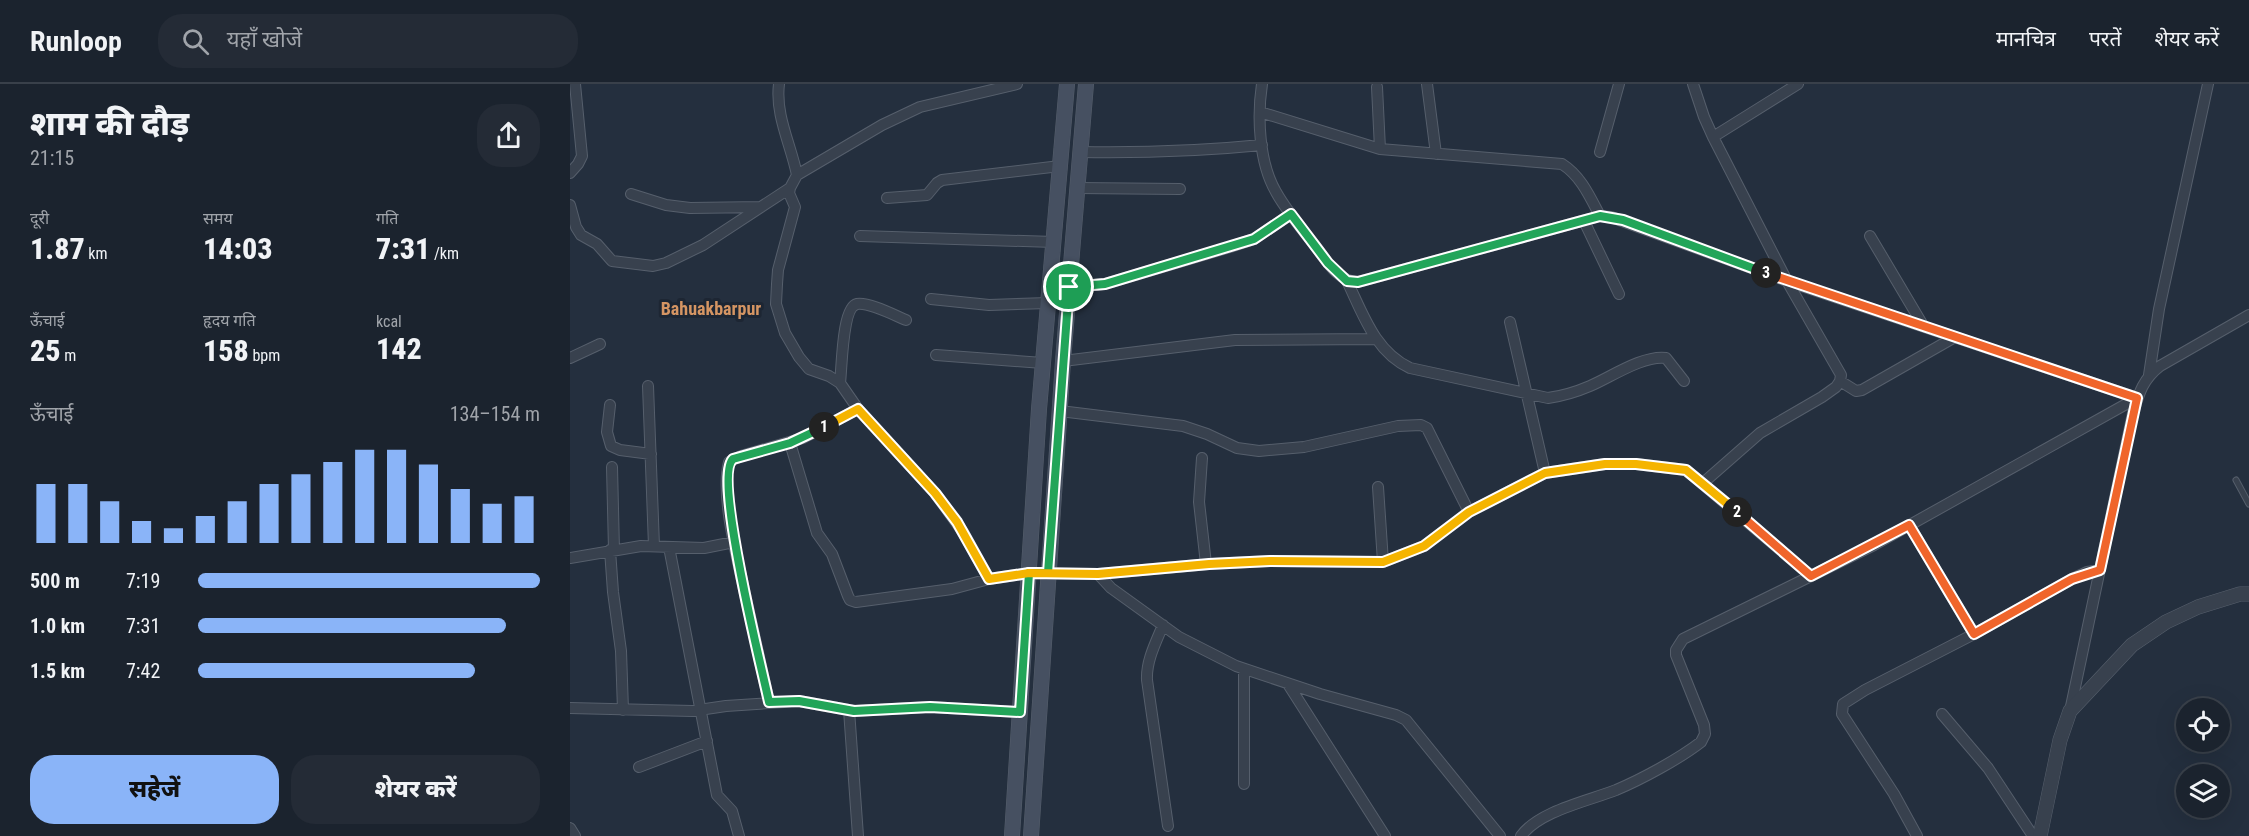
<!DOCTYPE html>
<html lang="hi">
<head>
<meta charset="utf-8">
<style>
  :root { --surface:#1b232e; --page:#242b36; --text:#f1f3f6; --muted:#a0a4aa; --line:#39404a; --accent:#8ab4f8 }
  body { margin:0; font-family:"Roboto Condensed","Noto Sans Devanagari",sans-serif; background:var(--page); color:var(--text); height:100vh; display:flex; flex-direction:column; font-size:22px; white-space:nowrap }
  * { box-sizing:border-box; margin:0 }
  p { font-size:20px; color:var(--muted) }
  .icon { flex:none; width:33px; height:33px; fill:none; stroke:currentColor; stroke-width:2; stroke-linecap:round; stroke-linejoin:round }
  .map { position:relative; flex:1; overflow:hidden }
  .sheet { display:flex; flex-direction:column; background:var(--surface); width:570px }
  .sheet>* { flex:none }
  .fabs { position:absolute; left:1606px; top:614px; display:grid; gap:12px }
  .fabs a { display:grid; place-items:center; width:54px; height:54px; border-radius:50%; background:var(--surface); box-shadow:0 6px 24px #0002,0 0 0 2px var(--line); font-size:30px }
  .pin { position:absolute; display:grid; place-items:center; width:51px; height:51px; color:#fff; margin:-26px; border:3px solid #fff; border-radius:50%; box-shadow:0 2px 6px #0007 }
  .km { position:absolute; width:30px; height:30px; margin:-15px; border-radius:50%; background:#222; color:#fff; font-size:16px; line-height:30px; text-align:center }
  .round { display:grid; place-items:center; flex:none; width:63px; height:63px; border-radius:24px; background:var(--page) }
  .head { display:flex; align-items:center; justify-content:space-between; height:102px; padding:0 30px }
  h1 { font-size:33px; font-weight:800; line-height:45px }
  .figures { display:grid; grid-template-columns:repeat(3,1fr); gap:9px; height:102px; padding:6px 30px }
  .figures div { display:grid; align-content:center }
  .figures b { font-size:30px; font-weight:800 }
  .figures small { font-size:16px; font-weight:400 }
  .figures p { font-size:16px }
  .chart { height:168px; padding:12px 30px }
  .chart p { display:flex; justify-content:space-between }
  .chart svg { width:100%; height:108px; margin-top:6px; stroke:var(--accent); stroke-width:6 }
  .primary-button { display:flex; gap:12px; margin-top:auto; padding:12px 30px }
  .primary-button a { flex:1; height:69px; border-radius:24px; background:var(--accent); color:#111; font-size:24px; font-weight:800; line-height:69px; text-align:center }
  .primary-button a+a { background:var(--page); color:var(--text) }
  ul { padding:0 30px; list-style:none; font-size:20px }
  li { display:grid; grid-template-columns:96px 72px 1fr; align-items:center; height:45px }
  li i { height:15px; border-radius:8px; background:var(--accent) }
  header { display:flex; align-items:center; gap:36px; box-sizing:border-box; height:84px; padding:0 30px; background:var(--surface); border-bottom:2px solid var(--line) }
  header strong { font-size:28px }
  nav { display:flex; gap:33px; margin-inline-start:auto; font-size:21px }
  .search { width:420px; height:54px; background:var(--page); display:flex; align-items:center; gap:15px; box-sizing:border-box; padding:0 21px; border-radius:24px; color:var(--muted); font-size:22px }
  main { display:flex; flex:1; min-height:0 }
  .map>svg:first-child { display:block }
</style>
</head>
<body>
<header>
<strong>Runloop</strong>
<div class="search"><svg class="icon" aria-label="search" viewBox="0 0 24 24"><circle cx="10" cy="10" r="6"/><path d="M15 15l6 6"/></svg>यहाँ खोजें</div>
<nav><a>मानचित्र</a><a>परतें</a><a>शेयर करें</a></nav>
</header>
<main>
<section class="sheet">
<div class="head"><div><h1>शाम की दौड़</h1><p>21:15</p></div><a class="round"><svg class="icon" aria-label="share" viewBox="0 0 24 24"><path d="M12 15V3M7 8l5-5 5 5M5 13v7h14v-7"/></svg></a></div>
<div class="figures">
<div><p>दूरी</p><b>1.87<small> km</small></b></div>
<div><p>समय</p><b>14:03</b></div>
<div><p>गति</p><b>7:31<small> /km</small></b></div>
</div>
<div class="figures">
<div><p>ऊँचाई</p><b>25<small> m</small></b></div>
<div><p>हृदय गति</p><b>158<small> bpm</small></b></div>
<div><p>kcal</p><b>142</b></div>
</div>
<div class="chart"><p><span>ऊँचाई</span>134–154 m</p>
<svg viewBox="0 0 160 44" preserveAspectRatio="none"><path d="M5 44V20M15 44V20M25 44V27M35 44V35M45 44V38M55 44V33M65 44V27M75 44V20M85 44V16M95 44V11M105 44V6M115 44V6M125 44V12M135 44V22M145 44V28M155 44V25"/></svg>
</div>
<ul>
<li><b>500 m</b>7:19<i style="width:100%"></i></li>
<li><b>1.0 km</b>7:31<i style="width:90%"></i></li>
<li><b>1.5 km</b>7:42<i style="width:81%"></i></li>
</ul>
<div class="primary-button"><a>सहेजें</a><a>शेयर करें</a></div>
</section>
<div class="map">
<svg width="1679" height="752" viewBox="0 0 1679 752">
  <rect width="100%" height="100%" fill="#242f3e"/>
  <g fill="none" stroke-linecap="round" stroke-linejoin="round">
    <g stroke="#565f6c" stroke-width="7">
      <path id="service" d="M1666,396L1679,420"/>
    </g>
    <g stroke="#565f6c" stroke-width="12">
      <path id="minor" d="M209,0C205,31 221,61 227,91L220,104L219,109L225,123L208,186L207,200L206,220L215,249L229,273L239,285L259,292L270,299L288,325L365,409L393,448L419,495
        M692,0C687,33 689,79 706,108C717,128 733,146 747,164C758,179 768,197 788,198L1030,132L1041,133L1217,197L1567,314
        M857,0L866,70
        M1123,0L1134,33L1143,53L1217,197L1271,291L1270,297L1266,303L1252,313L1190,349L1133,399
        M807,3L810,65
        M690,28L810,65L992,80C1011,92 1020,113 1030,132
        M1143,53L1228,0
        M510,68C571,69 632,67 692,61
        M1030,68L1049,0
        M0,89L8,80L12,72L5,0
        M227,91L312,41L350,23L447,0
        M507,104L610,105
        M61,110L96,121L120,124L191,123
        M317,114L357,111L367,99L372,96L490,82
        M0,121L6,143L11,151L27,160L42,177L83,182L96,179L133,161L220,104
        M1014,137L1049,210
        M290,152L484,158
        M1300,152L1354,243
        M777,197C793,230 805,268 840,284L978,314C993,312 1006,308 1020,302C1041,293 1073,271 1096,274L1114,297
        M499,203L535,200L660,163L684,155L721,130
        M361,215L419,221L478,219
        M940,238L975,389
        M366,271L473,279
        M0,274L30,260
        M493,277L665,256L805,255
        M1579,291L1589,225L1638,0
        M1270,297L1286,307L1292,306L1385,253
        M270,299C272,284 272,223 287,220C299,218 324,231 336,236
        M78,302L84,462
        M40,321L37,348L41,362L50,366L81,370
        M490,327L613,342L637,350L667,364L689,367L734,363L828,342L851,341L857,344L899,428
        M220,359L247,449L262,470L278,512L280,516L286,518L382,505L419,495L459,489L528,490L639,480L700,477L813,478L854,462L899,428L975,389L1035,380H1066L1116,386L1241,492
        M632,374L629,418L636,480
        M42,383L44,466
        M808,403L813,478
        M1339,441L1404,550
        M99,463L147,711L162,727L169,752
        M40,466L43,508L51,567L53,626
        M0,474L71,462L134,464L164,458
        M528,490L541,504L609,553L666,582L750,610L826,631L836,636L930,752
        M593,541C586,558 576,577 577,596L598,742
        M718,600L815,752
        M199,618C191,582 183,546 175,510C168,476 150,412 159,378L171,372L233,354L288,325
        M0,624L122,627L156,622L229,617L284,627L360,623L450,628
        M279,626L288,752
        M1500,627L1563,329C1569,309 1573,295 1590,282L1679,231
        M1372,630L1418,684L1463,752
        M69,683L137,657
        M674,700V585
        M0,744L5,752
        M951,752C969,727 1018,717 1046,706C1072,695 1109,675 1131,658L1135,650L1134,641L1106,571V566L1113,555L1304,461L1567,314
        M1347,752L1324,710L1272,630L1273,620L1295,606L1404,550L1502,495L1517,488L1530,486"/>
    </g>
    <g stroke="#565f6c" stroke-width="15">
      <path id="tertiary" d="M1470,752L1490,656L1500,627L1562,561L1596,538L1628,523L1670,510H1679"/>
    </g>
    <g stroke="#565f6c" stroke-width="16">
      <path id="secondary" d="M442,752L469,325L497,0
        M461,752L493,277L516,0"/>
    </g>
    <use href="#service" stroke="#38414e" stroke-width="5"/>
    <use href="#minor" stroke="#38414e" stroke-width="10"/>
    <use href="#tertiary" stroke="#38414e" stroke-width="14"/>
    <use href="#secondary" stroke="#465061" stroke-width="15"/>
  </g>
  <g fill="none" stroke-linecap="round" stroke-linejoin="round">
    <g stroke="#fff" stroke-width="12">
      <path id="split-1" d="M254,343L220,359L163,375C143,392 192,585 199,618L229,617L284,627L360,623L450,628L459,489H478L499,203"/>
    </g>
    <g stroke="#fff" stroke-width="12">
      <path id="split-2" d="M254,343L288,325L365,409L387,438L419,495L459,489L528,490L639,480L700,477L813,478L854,462L899,428L975,389L1035,380H1066L1116,386L1167,428"/>
    </g>
    <g stroke="#fff" stroke-width="12">
      <path id="split-3" d="M1167,428L1241,492L1339,441L1404,550L1502,495L1530,486L1567,314L1196,189"/>
    </g>
    <g stroke="#fff" stroke-width="12">
      <path id="split-4" d="M499,203L535,200L684,155L721,130L758,179L777,197L788,198L1030,132L1053,136L1196,189"/>
    </g>
    <use href="#split-1" stroke="#22a559" stroke-width="8"/>
    <use href="#split-2" stroke="#f5b400" stroke-width="8"/>
    <use href="#split-3" stroke="#f0652b" stroke-width="8"/>
    <use href="#split-4" stroke="#22a559" stroke-width="8"/>
  </g>
  <g text-anchor="middle" stroke-width="6" stroke-linejoin="round" paint-order="stroke">
    <g font-size="18" font-weight="bold" fill="#d59563" stroke="#1d2633">
      <text x="141" y="231">Bahuakbarpur</text>
    </g>
  </g>
</svg>
<div class="fabs">
<a><svg class="icon" aria-label="locate" viewBox="0 0 24 24"><circle cx="12" cy="12" r="6"/><path d="M12 2v4M12 18v4M2 12h4M18 12h4"/></svg></a>
<a><svg class="icon" aria-label="layers" viewBox="0 0 24 24"><path d="M12 4l9 5-9 5-9-5zM3 14l9 5 9-5"/></svg></a>
</div>
<div class="pin" style="left:499px;top:203px;background:#1e9e55"><svg class="icon" aria-label="arrive" viewBox="0 0 24 24"><path d="M6 21V4h12l-3 4 3 4H6"/></svg></div>
<b class="km" style="left:254px;top:343px">1</b>
<b class="km" style="left:1167px;top:428px">2</b>
<b class="km" style="left:1196px;top:189px">3</b>
</div>
</main>
</body>
</html>
